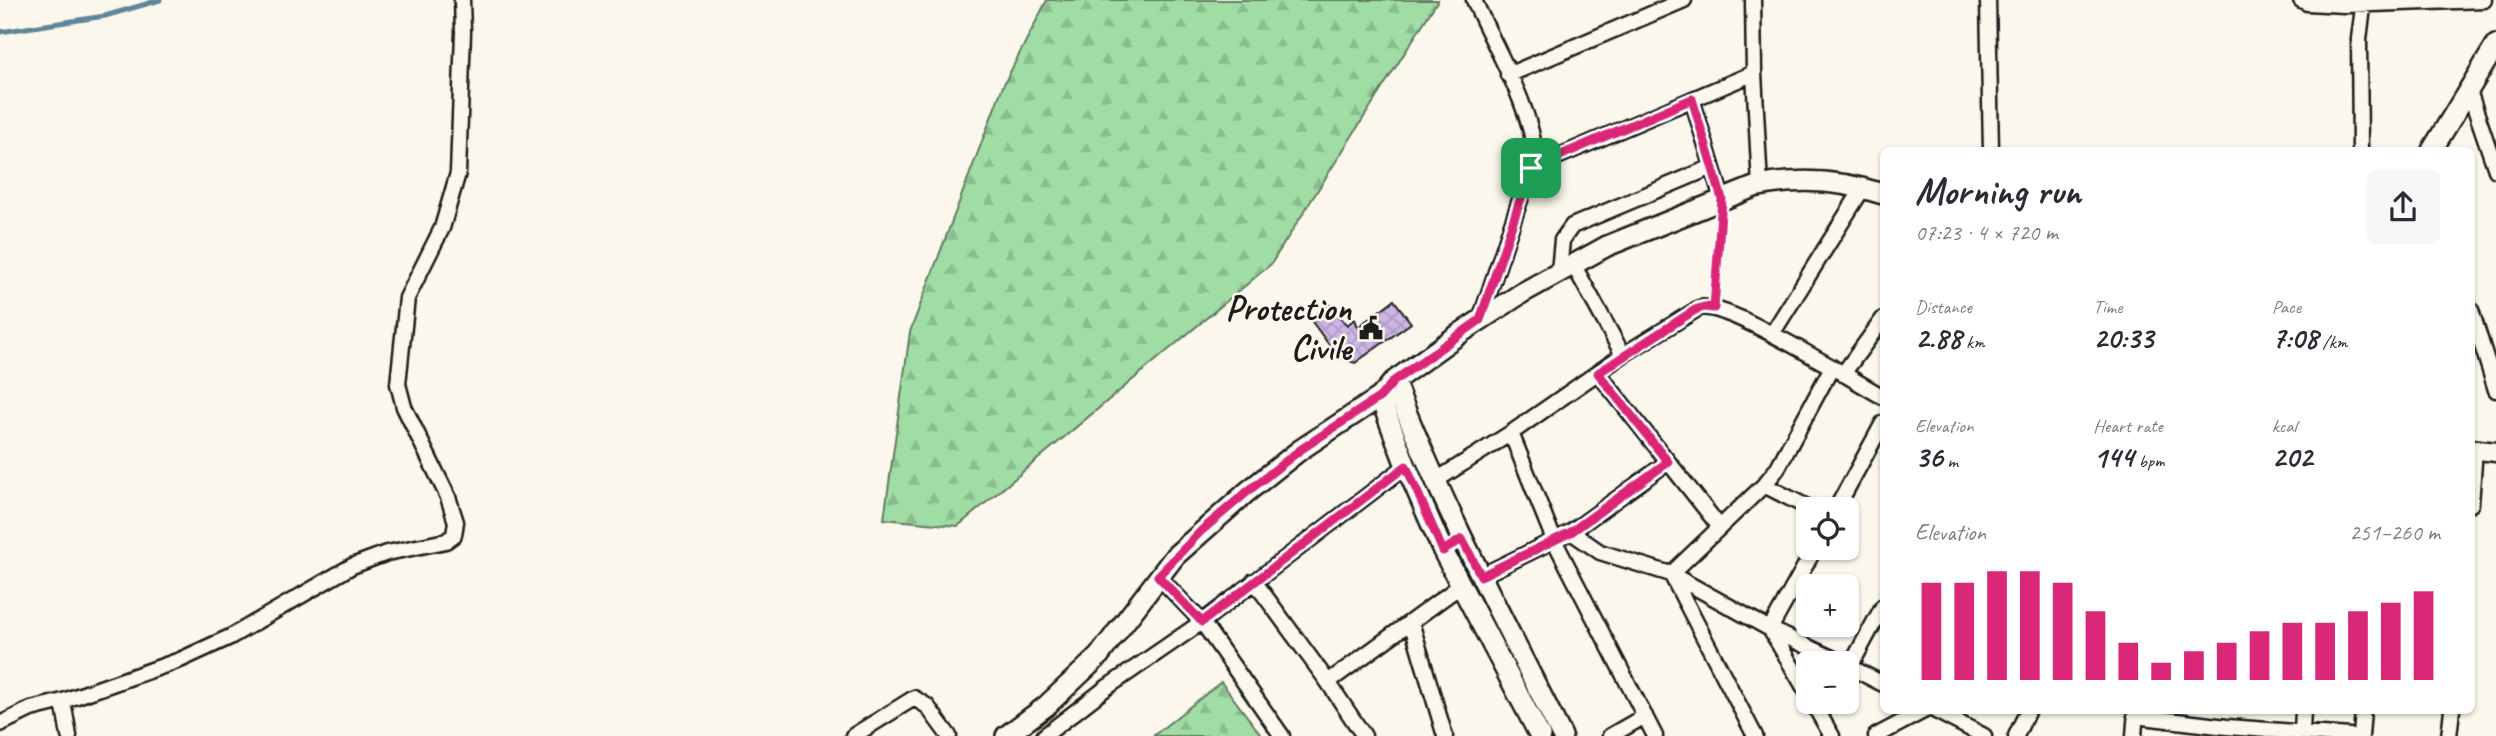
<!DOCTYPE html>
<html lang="en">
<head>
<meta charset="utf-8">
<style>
  :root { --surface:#fff; --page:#f7f7f7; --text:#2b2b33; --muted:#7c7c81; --accent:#db2777 }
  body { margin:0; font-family:Caveat,sans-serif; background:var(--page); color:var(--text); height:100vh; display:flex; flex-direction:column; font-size:26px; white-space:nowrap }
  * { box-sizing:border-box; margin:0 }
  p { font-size:23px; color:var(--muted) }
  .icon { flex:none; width:38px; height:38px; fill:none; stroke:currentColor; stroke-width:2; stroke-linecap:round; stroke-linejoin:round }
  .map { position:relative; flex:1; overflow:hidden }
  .details { position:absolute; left:1880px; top:147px; width:595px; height:567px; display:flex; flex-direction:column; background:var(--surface); border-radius:10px; box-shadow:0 2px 5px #0004 }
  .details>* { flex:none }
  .fabs { position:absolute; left:1796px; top:497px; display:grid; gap:14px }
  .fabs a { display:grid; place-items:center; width:63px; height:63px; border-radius:10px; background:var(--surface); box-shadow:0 2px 5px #0004; font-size:35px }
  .pin { position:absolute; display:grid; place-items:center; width:60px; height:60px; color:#fff; margin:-30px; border-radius:14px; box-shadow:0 4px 10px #0006 }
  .round { display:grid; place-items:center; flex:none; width:74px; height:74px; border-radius:10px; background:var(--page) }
  .headline { display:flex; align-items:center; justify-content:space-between; height:119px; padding:0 35px }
  h1 { font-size:38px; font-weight:800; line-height:52px }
  .stats { display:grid; grid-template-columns:repeat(3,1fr); gap:10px; height:119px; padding:7px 35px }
  .stats div { display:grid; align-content:center }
  .stats b { font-size:30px; font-weight:800 }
  .stats small { font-size:19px; font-weight:400 }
  .stats p { font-size:19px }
  .chart { height:196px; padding:14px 35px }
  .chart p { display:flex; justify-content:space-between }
  .chart svg { width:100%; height:126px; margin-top:7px; stroke:var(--accent); stroke-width:6 }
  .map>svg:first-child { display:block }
</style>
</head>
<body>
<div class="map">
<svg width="2496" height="736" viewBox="0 0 2496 736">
  <defs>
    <pattern id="forest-firs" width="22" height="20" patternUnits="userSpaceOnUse" patternTransform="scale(1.75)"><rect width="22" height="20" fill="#a0dda4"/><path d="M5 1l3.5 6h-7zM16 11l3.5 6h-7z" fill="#89bd8d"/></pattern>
    <pattern id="building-cross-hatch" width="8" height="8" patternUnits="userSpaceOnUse" patternTransform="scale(1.75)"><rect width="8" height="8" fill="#ccb5e4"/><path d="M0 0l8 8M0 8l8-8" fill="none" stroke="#af9bc3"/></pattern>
  </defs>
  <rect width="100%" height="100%" fill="#fbf7ec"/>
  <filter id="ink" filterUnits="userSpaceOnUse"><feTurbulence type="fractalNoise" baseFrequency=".0143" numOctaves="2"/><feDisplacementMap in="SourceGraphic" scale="14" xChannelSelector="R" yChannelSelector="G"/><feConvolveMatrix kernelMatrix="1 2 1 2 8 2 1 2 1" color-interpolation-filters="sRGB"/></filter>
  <g filter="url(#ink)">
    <path fill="url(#forest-firs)" stroke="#5e7c60" stroke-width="2" d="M1047,0H1438L1271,264L958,526L884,519L910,332L1003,86Z
      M1221,682L1262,736H1153Z"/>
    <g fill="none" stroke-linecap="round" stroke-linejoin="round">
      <path stroke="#5e8698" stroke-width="5" d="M0,32L105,16L160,0"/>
    </g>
    <path fill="url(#building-cross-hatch)" stroke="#1c1c1c" stroke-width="2" d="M1394,300L1411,323L1355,363L1338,357L1310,319L1329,304L1347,325L1355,319L1358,327Z"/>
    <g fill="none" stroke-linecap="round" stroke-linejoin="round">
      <g stroke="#1c1c1c" stroke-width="19">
        <path id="minor" d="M1474,0C1494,47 1531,105 1535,155L1480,320
          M1753,0L1754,73L1760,186
          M1988,0L1991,150
          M2301,0L2307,3L2344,5L2484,0
          M1508,75L1684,0
          M2468,88L2496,170
          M1692,99L1722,199
          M2360,150L2359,39L2364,0
          M1531,168L1754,73
          M1573,264L1623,355
          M1559,272L1562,240L1572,226L1712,167
          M2471,310L2496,390
          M1772,334L1863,188
          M1837,370L1883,397
          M1598,373L1719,526
          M1843,374L1883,319
          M1511,433L1554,540L1655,736
          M1435,481L1511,433L1623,355L1699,308C1723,302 1807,354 1832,367L1777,469L1764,485L1671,574L1755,736
          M1764,485L1811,509
          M2471,504L2475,449
          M1836,509L1883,423
          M1571,532L1600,552L1671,574L1770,629L1843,663
          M1158,576L1202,622L1282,736
          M1481,576L1571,532L1668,462
          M1254,581L1328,682
          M1411,622L1445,736
          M1846,665L1883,684
          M1850,667L1883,606
          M1808,694L1770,629L1815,548
          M63,701L69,736
          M1812,702L1832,736
          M1934,710L1984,736
          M2135,716L2227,727L2350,736
          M0,724L31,709L63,701L180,660L230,637L352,566L387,553L446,541L454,535L456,522L448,497L404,407L398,384L407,298L442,228L458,173L463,32L462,0
          M2302,732L2303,710
          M853,736L914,698L927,706L949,736
          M1044,736L1106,688L1202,622L1406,466
          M1364,736L1328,682L1460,586
          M1610,736L1645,716
          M1876,736L1925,710
          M2016,736L2028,710
          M2134,736L2136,710
          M2361,736L2363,710
          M2449,736L2452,710"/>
      </g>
      <g stroke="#1c1c1c" stroke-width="23">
        <path id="tertiary" d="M2471,449L2496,452"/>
      </g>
      <g stroke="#1c1c1c" stroke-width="24">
        <path id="secondary" d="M2432,150L2496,45
          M1394,381C1441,504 1503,619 1562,736
          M1380,397L1406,466L1443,551L1540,736
          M1006,736L1045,707L1098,657L1175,556L1247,492L1300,450L1380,397L1394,381L1462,332L1522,293L1607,246L1754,187C1798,177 1840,180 1883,194"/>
      </g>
      <path stroke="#1c1c1c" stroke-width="3.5" stroke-dasharray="7 5" stroke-linecap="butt" d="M1715,295L1721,219"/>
      <use href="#minor" stroke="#fbf7ec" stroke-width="14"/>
      <use href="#tertiary" stroke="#fbf7ec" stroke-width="18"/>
      <use href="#secondary" stroke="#fbf7ec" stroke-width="19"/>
    </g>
  </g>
  <g fill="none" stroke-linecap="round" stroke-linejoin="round" filter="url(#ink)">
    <g stroke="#fff" stroke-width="14">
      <path id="route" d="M1692,99L1722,199L1714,308L1704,307L1695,310L1598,373L1668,462L1571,532L1481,576L1462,539L1443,551L1406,466L1202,622L1158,576L1201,531L1247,492L1300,450L1380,397L1394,381L1480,320L1531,168Z"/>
    </g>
    <use href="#route" stroke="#db2777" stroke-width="9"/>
  </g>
  <defs>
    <g id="civic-bare" transform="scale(1.89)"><path d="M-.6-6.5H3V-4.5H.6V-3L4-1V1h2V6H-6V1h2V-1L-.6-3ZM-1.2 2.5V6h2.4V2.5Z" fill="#1c1c1c" stroke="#fbf7ec" stroke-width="2.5" paint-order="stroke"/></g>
  </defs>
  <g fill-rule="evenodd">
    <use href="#civic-bare" x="1371" y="328"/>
  </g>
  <g text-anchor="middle" stroke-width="5" stroke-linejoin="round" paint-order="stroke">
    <g font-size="35" font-weight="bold" fill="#1c1c1c" stroke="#fbf7ec" text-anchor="end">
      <text x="1351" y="320">Protection<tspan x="1351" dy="40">Civile</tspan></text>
    </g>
  </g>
</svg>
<div class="fabs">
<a><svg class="icon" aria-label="locate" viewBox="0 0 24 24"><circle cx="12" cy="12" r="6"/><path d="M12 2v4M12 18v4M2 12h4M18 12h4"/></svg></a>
<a>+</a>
<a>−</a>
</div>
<div class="pin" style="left:1531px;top:168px;background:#1e9e55"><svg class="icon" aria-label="arrive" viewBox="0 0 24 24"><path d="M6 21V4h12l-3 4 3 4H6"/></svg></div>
<section class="details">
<div class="headline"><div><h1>Morning run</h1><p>07:23 · 4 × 720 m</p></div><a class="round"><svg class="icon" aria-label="share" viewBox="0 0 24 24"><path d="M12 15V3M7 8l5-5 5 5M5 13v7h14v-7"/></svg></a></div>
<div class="stats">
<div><p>Distance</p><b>2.88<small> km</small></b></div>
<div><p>Time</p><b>20:33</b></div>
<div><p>Pace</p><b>7:08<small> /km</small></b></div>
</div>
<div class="stats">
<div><p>Elevation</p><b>36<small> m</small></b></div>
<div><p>Heart rate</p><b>144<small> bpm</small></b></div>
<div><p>kcal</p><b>202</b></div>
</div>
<div class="chart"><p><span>Elevation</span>251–260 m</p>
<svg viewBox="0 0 160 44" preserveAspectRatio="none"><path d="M5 44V10M15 44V10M25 44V6M35 44V6M45 44V10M55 44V20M65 44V31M75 44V38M85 44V34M95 44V31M105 44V27M115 44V24M125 44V24M135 44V20M145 44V17M155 44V13"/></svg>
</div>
</section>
</div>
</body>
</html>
